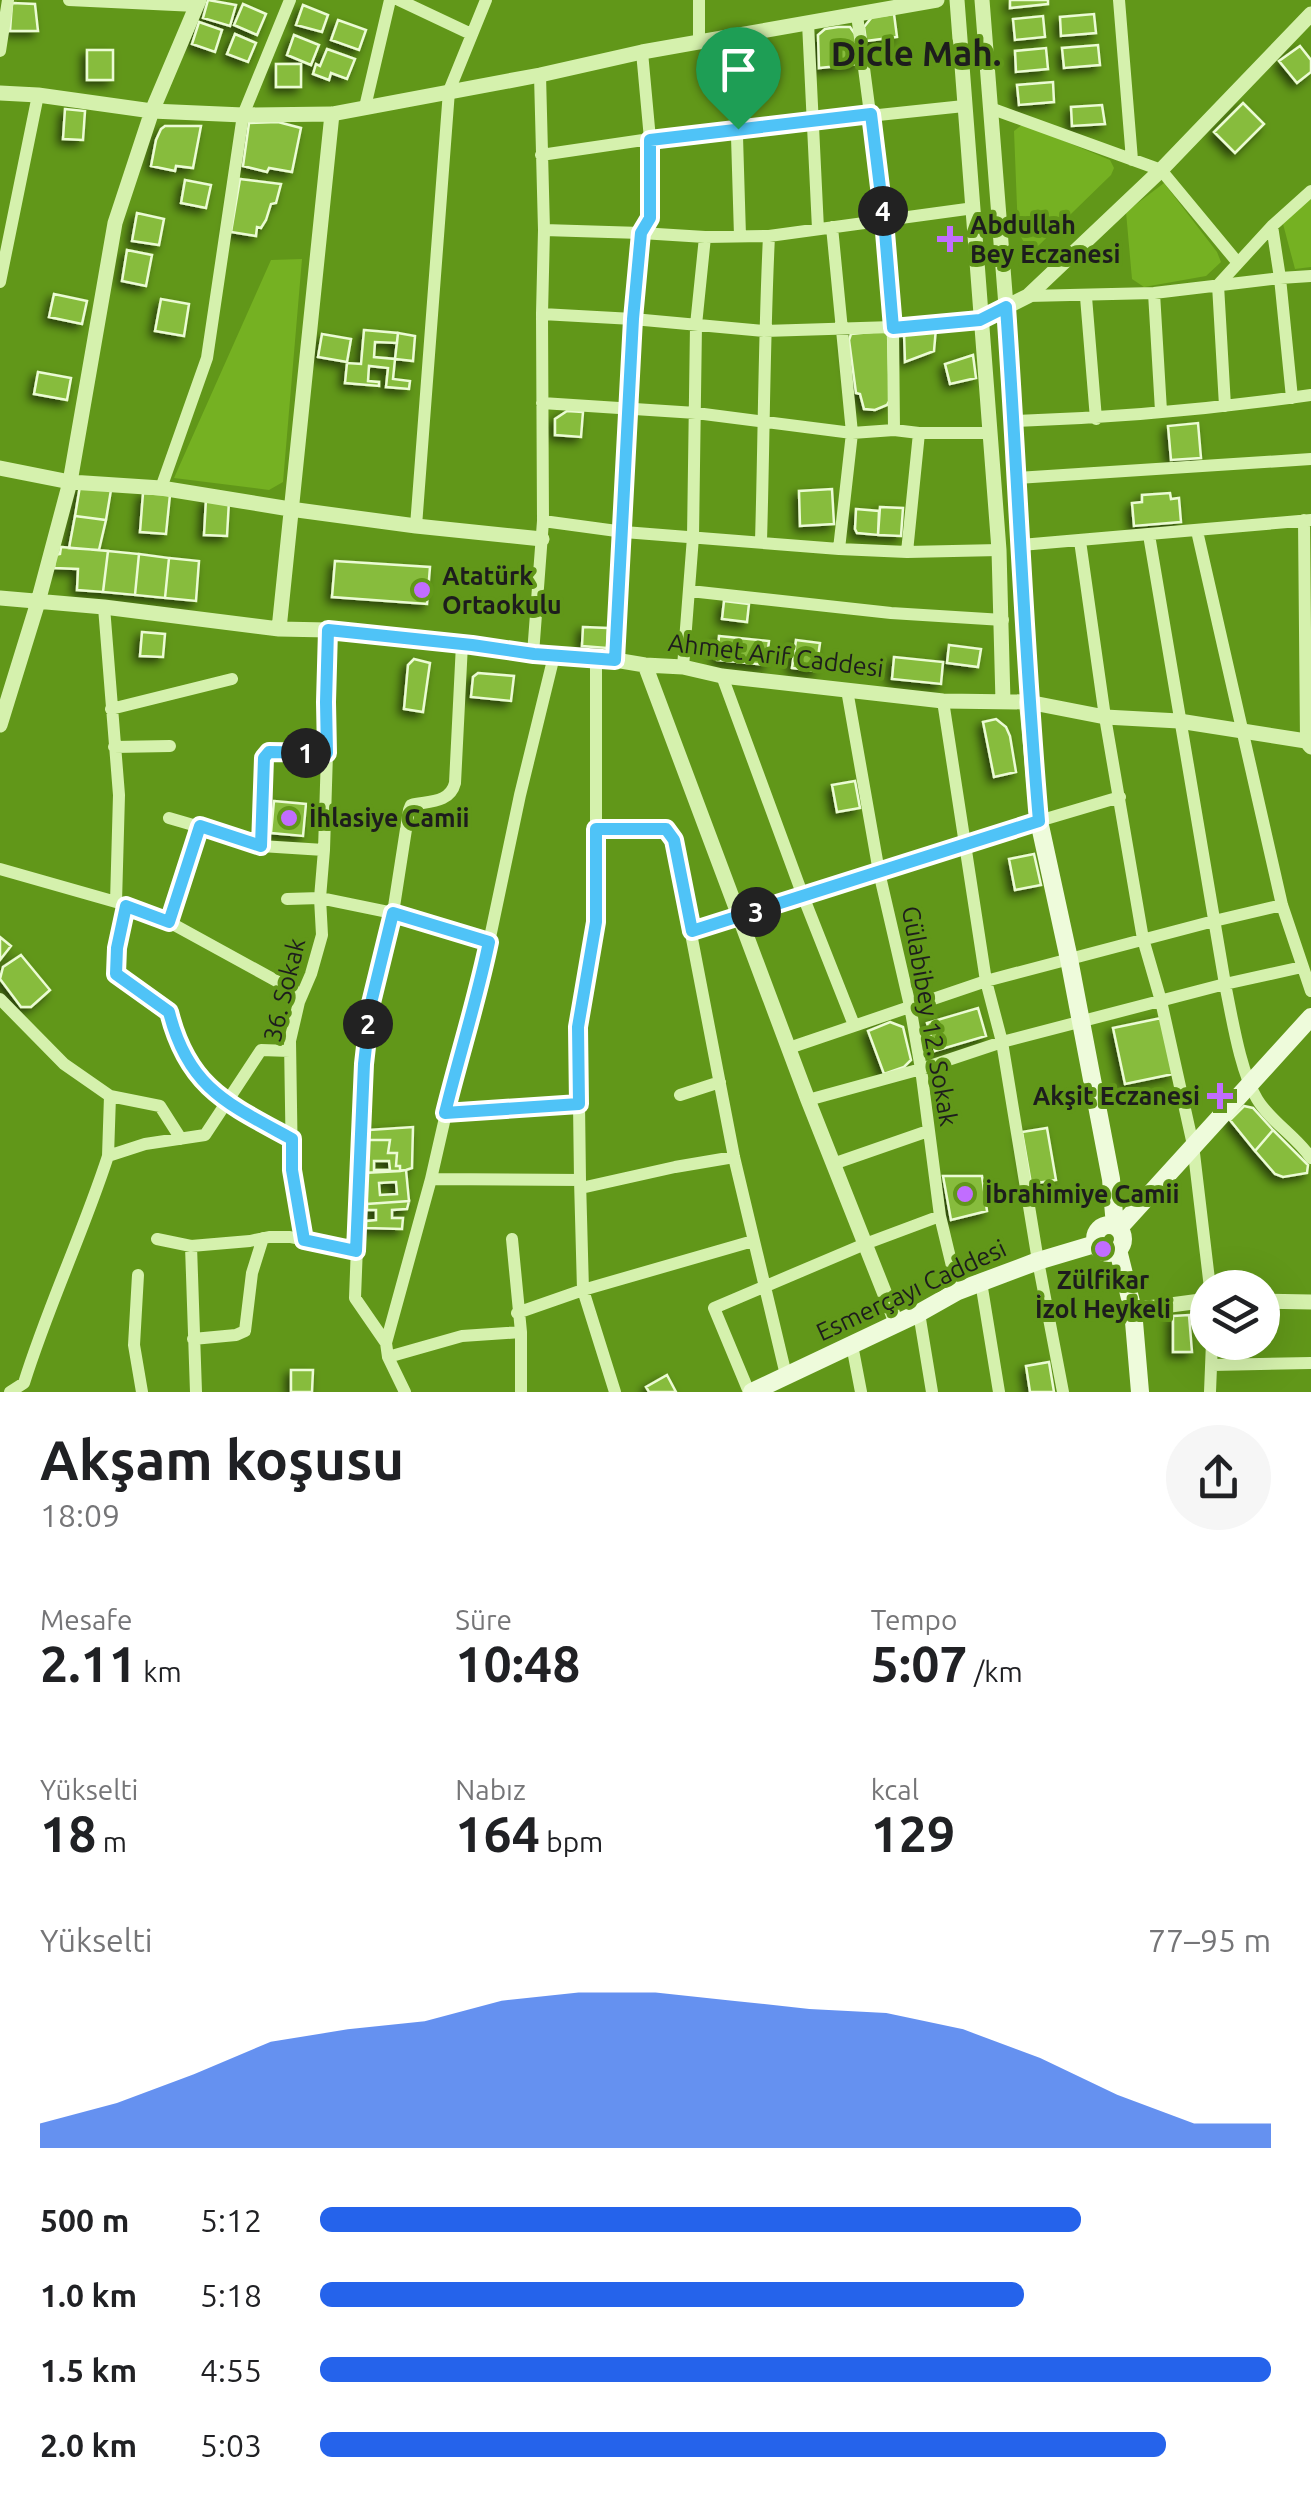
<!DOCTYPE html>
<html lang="tr">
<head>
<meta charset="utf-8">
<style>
  :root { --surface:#fff; --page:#f6f6f6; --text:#202124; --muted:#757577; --accent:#2563eb }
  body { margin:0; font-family:Ubuntu,sans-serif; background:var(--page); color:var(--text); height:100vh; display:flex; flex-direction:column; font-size:38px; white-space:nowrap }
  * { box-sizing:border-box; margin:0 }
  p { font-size:32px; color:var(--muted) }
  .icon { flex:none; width:55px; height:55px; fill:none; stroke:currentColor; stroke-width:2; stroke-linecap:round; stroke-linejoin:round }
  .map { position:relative; height:1392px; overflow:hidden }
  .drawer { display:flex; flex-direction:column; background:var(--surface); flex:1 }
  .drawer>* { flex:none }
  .tools { position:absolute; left:1190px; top:1270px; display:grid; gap:20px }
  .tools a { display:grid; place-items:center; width:90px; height:90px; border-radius:50%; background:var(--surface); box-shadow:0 10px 40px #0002; font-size:50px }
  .pin { position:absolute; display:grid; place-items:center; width:85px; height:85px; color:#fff; margin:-102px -42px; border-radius:50% 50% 50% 0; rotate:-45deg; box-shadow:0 0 10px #0007 }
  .pin .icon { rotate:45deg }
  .km { position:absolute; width:50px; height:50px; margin:-25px; border-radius:50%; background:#222; color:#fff; font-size:28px; line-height:50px; text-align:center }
  .round { display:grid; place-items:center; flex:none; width:105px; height:105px; border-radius:52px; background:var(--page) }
  .head { display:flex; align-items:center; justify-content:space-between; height:170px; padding:0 40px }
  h1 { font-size:55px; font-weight:700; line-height:75px }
  .figures { display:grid; grid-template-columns:repeat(3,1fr); gap:15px; height:170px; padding:10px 40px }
  .figures div { display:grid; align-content:center }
  .figures b { font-size:50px; font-weight:700 }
  .figures small { font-size:28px; font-weight:400 }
  .figures p { font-size:28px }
  .chart { height:280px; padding:20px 40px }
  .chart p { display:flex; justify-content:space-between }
  .chart svg { width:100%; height:180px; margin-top:10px; fill:var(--accent); opacity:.7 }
  ul { padding:0 40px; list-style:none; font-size:32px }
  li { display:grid; grid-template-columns:160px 120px 1fr; align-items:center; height:75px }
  li i { height:25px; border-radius:12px; background:var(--accent) }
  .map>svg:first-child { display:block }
</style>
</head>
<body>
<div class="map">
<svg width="1311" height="1392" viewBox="0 0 1311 1392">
  <defs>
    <filter id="shadow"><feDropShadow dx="-4.5" dy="4.5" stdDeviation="5" flood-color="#0009"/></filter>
  </defs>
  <rect width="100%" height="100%" fill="#619719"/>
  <path fill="#75b122" d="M1023,124L1110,160L1114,168L1111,175L1037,247L1025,244L1018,232L1014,131Z
    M1164,183L1217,252L1221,262L1206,276L1144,287L1132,279L1126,212Z
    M1311,197V267L1295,269L1283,224Z
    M302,259L283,482L269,490L174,478L271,260Z"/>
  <path fill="#87bc3e" stroke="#ebfbd4" stroke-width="2.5" fill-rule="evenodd" filter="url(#shadow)" d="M208,0L236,5L230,26L203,18Z
    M1010,0H1048V4L1010,8Z
    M12,3L35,4L38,31H10Z
    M243,4L266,14L257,35L234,25Z
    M303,5L328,15L322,32L296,25Z
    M894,14L897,37L866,41L864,27L872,17Z
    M1094,14L1096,33L1061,36L1060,17Z
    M1043,16L1045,37L1015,40L1013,19Z
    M338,20L366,30L359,50L331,40Z
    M199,22L222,30L215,52L192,44Z
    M838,27H850L855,34L858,64L819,68L818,35L825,29Z
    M235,34L256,43L248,62L227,54Z
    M294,35L319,45L311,65L287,55Z
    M1098,45L1100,65L1064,68L1062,48Z
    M1300,46L1311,60V72L1297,83L1279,61Z
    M1046,48L1048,69L1016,72L1015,51Z
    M327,49L355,59L347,79L331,73L329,80L313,74L316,64L320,66Z
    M87,50H113V80H87Z
    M276,64H301V87H276Z
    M1053,82L1054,102L1019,105L1017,85Z
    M1243,103L1264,124L1235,153L1214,132Z
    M1102,105L1105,124L1072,126L1071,107Z
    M65,109L85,111L83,140L63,139Z
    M278,122L301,128L292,172L269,168L267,172L243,166L249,123Z
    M165,126H201L193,168L176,166L175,171L151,166L156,140L161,129Z
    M240,179L281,184L276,203L271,204L266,220L261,228L257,227L256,236L231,232Z
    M185,180L211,185L206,208L181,203Z
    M137,213L164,219L159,245L132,241Z
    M127,250L152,255L146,286L122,281Z
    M54,294L87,301L82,324L49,317Z
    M161,299L189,304L184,336L155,331Z
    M936,328L934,351L905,362L904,332Z
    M364,330L398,333L397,343L375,342L374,357L395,359L393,379L410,381L409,389L386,387L388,368L369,366L368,381L379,382V386L345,383L347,363L361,364Z
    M881,331L888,333L890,400L887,405L875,410L864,409L860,394L856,393L849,340L851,334Z
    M398,333L415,336L413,361L395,359Z
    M322,334L351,339L347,362L318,357Z
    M973,355L976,378L950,384L945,364Z
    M38,372L71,378L67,400L34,394Z
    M567,411L583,412L581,437L555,435V419Z
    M1198,423L1201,458L1171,460L1168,426Z
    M80,486L111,490L106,520L75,516Z
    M832,489L834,524L800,526L799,491Z
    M143,493L170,495L166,534L140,532Z
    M1170,493L1171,499L1179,498L1181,522L1134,526L1132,503L1142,502V495Z
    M206,499L229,501L227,536L204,535Z
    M880,507L903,508L901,536L878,535Z
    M856,509L879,511L878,535L857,533L855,529Z
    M75,516L106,520L99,550L69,548Z
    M61,547L108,551L103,592L77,590L78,569L54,568L55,555L60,554Z
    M108,551L139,554L135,595L103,592Z
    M139,554L169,558L165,598L135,595Z
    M169,558L199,561L196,601L165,598Z
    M335,561L430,567L427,604L332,597Z
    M724,601L749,604L747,622L722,619Z
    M583,627L608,628L607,648L582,646Z
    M142,632L165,634L163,657L140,656Z
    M719,636L769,641L766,665L717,660Z
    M796,640L820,643L816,671L792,668Z
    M949,645L981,649L978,667L947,663Z
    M894,657L943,662L941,684L892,679Z
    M414,659L430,663L423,712L404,709L408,665Z
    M478,673L514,676L511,701L471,697L473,677Z
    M996,719L1006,727L1010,736L1016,772L994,777L983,722Z
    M855,781L860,808L837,812L832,785Z
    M274,801L306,804L303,836L271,833Z
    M1034,854L1041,885L1015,890L1009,859Z
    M0,937L11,946L0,960Z
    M21,955L50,990L31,1007H21L0,979L3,967Z
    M978,1008L986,1036L935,1051L927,1023Z
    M1161,1018L1173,1074L1125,1084L1113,1028Z
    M890,1022L903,1027L911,1060L904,1067L884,1074L868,1031Z
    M1244,1106L1253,1108L1273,1130L1255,1151L1230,1120Z
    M413,1127L412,1168L406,1170L400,1171V1166H396L397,1153H388L390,1140H368L369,1130Z
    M1047,1128L1056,1180L1031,1184L1022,1132Z
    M1273,1130L1308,1165L1307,1173L1283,1177L1275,1174L1255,1151Z
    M368,1140H390L388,1153H397L396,1166H400V1171L365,1173ZM374,1161H389L390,1170H374Z
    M406,1170L409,1201L367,1204L365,1173ZM396,1182L397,1194L380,1195L379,1183Z
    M943,1176H982L987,1211L951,1220Z
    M409,1201L407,1209L392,1210V1218H403L402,1229L366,1228V1221L376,1220V1210H367V1204Z
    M1189,1315L1192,1352H1173V1316Z
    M1049,1362L1054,1392H1030L1026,1366Z
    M291,1370H313L312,1392H291Z
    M667,1375L676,1392H649L646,1387Z"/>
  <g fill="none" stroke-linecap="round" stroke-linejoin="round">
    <path stroke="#d5f1ad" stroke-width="12" d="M69,0L196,6
      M399,0L471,34
      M699,0V42
      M1119,0L1132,160
      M857,15L884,220L893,327L894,430
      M808,23L818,229
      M734,37L740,236
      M0,51L8,0
      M365,107L390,0
      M990,108L1161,170L1238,263
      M541,155L650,139L964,106
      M1272,226L1280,278L1292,398
      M832,227L852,433L839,549
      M544,230L641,233L705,237L769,236L974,208
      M0,282L38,95
      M1154,293L1161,411
      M1028,296L1154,293L1280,278L1311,276
      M1086,297L1096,419
      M542,314L633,319L764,331L893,327L981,320L1006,307
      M542,403L696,413L852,433L894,430L919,433H990
      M1225,406L1218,285L1272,226L1311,191
      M1015,421C1114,418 1213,409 1311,395
      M1017,478L1311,459
      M161,488L207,358L243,115L290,0
      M1304,520L1306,741
      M543,521L624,532L839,549L907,552L999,550
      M416,526L449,91L486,0
      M1197,531L1282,905L1311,991
      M1149,535L1225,984C1232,1017 1240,1071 1257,1099C1270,1121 1296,1136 1311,1158
      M761,541C764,440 764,338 769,236
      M1080,541L1105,717L1143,939L1161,1001L1193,1145L1210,1288
      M1021,545L1311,520
      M907,552L919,433
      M690,591L891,613L1003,620
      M104,607L119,795L116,902
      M533,654L543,521L542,314L544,230L540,75
      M596,658V921L578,1027L580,1180L583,1290L615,1392
      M615,660L633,319L641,233L650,218V139L642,52
      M683,667L693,537L696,325L705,237
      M722,676L803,896L854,1025
      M847,690L879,872L910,1006L921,1069L940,1216L958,1291
      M943,701L986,981L1002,1042L1038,1261L1063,1392
      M111,709L232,679
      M114,747L170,746
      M169,818L200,827
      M596,829H666L673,840L734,1157L786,1375
      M261,846L264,757L269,752L327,753
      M0,869L116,902L169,922L302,995
      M287,899L320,898L393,913L489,942
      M126,905L117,948L116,974L169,1012L176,1040L194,1072L225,1102L292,1139
      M169,922L200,827L261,846L324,850
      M692,931L740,918L964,843L1120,797
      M0,999L64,1064L110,1096L108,1156
      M789,1048L986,981L1214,921L1282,905
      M680,1095L720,1082
      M110,1096L160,1106L181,1139
      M808,1100L921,1069L1002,1042L1225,984L1302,967
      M445,1113L579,1104
      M833,1164L928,1131
      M431,1179L580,1180
      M581,1188L675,1167L734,1157
      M157,1239L191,1246L250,1241L269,1237H290L356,1251
      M512,1239L521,1332V1392
      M304,1240L292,1170L290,1041L299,1002L311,974L322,935L320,898L324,850L327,753L325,701L328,630
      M191,1246L196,1392
      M138,1275L134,1345L142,1392
      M981,1282L999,1392
      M517,1313L583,1290L753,1241
      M919,1313L932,1392
      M193,1339L236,1335L245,1331L252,1273L263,1238
      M386,1343L355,1298L364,1063L371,1003L393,913L409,810L411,805C429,801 450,803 455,783L462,644
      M852,1345L861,1392
      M388,1357L462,1336L521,1332
      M1212,1365L1311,1363
      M10,1392L24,1383C48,1306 83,1233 108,1156L145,1144L205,1135L261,1050L290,1051
      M405,1392L388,1357L386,1343L431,1179L463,1039L480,985L520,795L554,656
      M749,1392L714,1308L865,1244L940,1216
      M1210,1392L1212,1342"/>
    <path stroke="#d5f1ad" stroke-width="15" d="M957,0L999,550L1003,702
      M982,0L1015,421L1028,702
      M0,93L38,95L152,111L243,115L332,114L540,75L642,52L937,0
      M1006,307L1028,296L1161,170L1311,14
      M0,468L70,482L161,488L290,509L416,526L542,539
      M0,598L104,607L279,629L328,630L472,645L533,654L615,660L645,665L683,667L722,676L943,701L1028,702L1105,717L1179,721L1306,741L1311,747
      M279,629L332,114
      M645,665L808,1100L896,1322
      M0,725L38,602L70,482L115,223L152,111L199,0
      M1262,1301L1311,1302
      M1133,1310L1208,1300"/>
    <path stroke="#eefbdb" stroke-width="18" d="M1028,702L1039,821L1069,959L1111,1179L1115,1226
      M1095 1239a14 14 0 1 1 28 0a14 14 0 1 1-28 0Z
      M1119,1228L1311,1017
      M1118,1250L1133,1310L1140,1392
      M752,1392L919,1313L958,1291L1038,1261L1095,1244"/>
  </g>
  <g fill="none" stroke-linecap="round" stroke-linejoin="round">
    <g stroke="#fff" stroke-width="20">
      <path id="route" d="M871,114L884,220L893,328L980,320L1006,307C1018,478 1024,650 1039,821L692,931L674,840L666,829H596V922L578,1027L579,1104L445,1113C459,1056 477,1000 489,942L393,913L371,1003L364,1064L356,1251L304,1240L292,1170V1139C228,1104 188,1088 169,1012L116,974L117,948L126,906L169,922L200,826L261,846L264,758L269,752L327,753L326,702L328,630L472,645L534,654L615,660L633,319L641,233L650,218V140Z"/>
    </g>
    <use href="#route" stroke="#4fc3f7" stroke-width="12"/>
  </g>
  <g fill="#c16dff" stroke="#619719" stroke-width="4">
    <path d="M945 224h10v10h10v10h-10v10h-10v-10h-10v-10h10z"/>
    <circle cx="422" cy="590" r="10"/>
    <circle cx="289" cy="818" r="10"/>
    <path d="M1215 1081h10v10h10v10h-10v10h-10v-10h-10v-10h10z"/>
    <circle cx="965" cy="1194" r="10"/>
    <circle cx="1103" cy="1249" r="10"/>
  </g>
  <g text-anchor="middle" stroke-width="8" stroke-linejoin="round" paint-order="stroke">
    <g font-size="25" font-weight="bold" fill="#1d1d1d" stroke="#619719" text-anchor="start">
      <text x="970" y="234">Abdullah<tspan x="970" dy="29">Bey Eczanesi</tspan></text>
      <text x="442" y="585">Atatürk<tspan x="442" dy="29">Ortaokulu</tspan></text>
      <text x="309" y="827">İhlasiye Camii</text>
      <text x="1200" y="1105" text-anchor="end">Akşit Eczanesi</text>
      <text x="985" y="1203">İbrahimiye Camii</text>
      <text x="1103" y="1289" text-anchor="middle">Zülfikar<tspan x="1103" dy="29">İzol Heykeli</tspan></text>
    </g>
    <g font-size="25" fill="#1d1d1d" stroke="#619719">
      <text transform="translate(776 655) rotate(7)" y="9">Ahmet Arif Caddesi</text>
      <text transform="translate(284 990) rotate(-76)" y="9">36. Sokak</text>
      <text transform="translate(930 1016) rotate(80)" y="9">Gülabibey 12. Sokak</text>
      <text transform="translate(911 1290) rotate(-25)" y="9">Esmerçayı Caddesi</text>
    </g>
    <g font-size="35" font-weight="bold" fill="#1d1d1d" stroke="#619719">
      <text x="916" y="66">Dicle Mah.</text>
    </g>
  </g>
</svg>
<div class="tools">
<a><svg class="icon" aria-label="layers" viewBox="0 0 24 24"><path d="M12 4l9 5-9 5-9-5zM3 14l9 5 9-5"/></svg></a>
</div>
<div class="pin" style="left:738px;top:129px;background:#1e9e55"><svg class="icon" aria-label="arrive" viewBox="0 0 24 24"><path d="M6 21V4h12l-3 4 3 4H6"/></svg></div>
<b class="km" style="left:306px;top:753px">1</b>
<b class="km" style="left:368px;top:1024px">2</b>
<b class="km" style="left:756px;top:912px">3</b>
<b class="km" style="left:883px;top:211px">4</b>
</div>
<section class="drawer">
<div class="head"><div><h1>Akşam koşusu</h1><p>18:09</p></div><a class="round"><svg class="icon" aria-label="share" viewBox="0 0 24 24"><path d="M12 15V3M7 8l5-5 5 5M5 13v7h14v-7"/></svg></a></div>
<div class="figures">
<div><p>Mesafe</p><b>2.11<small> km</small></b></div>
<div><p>Süre</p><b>10:48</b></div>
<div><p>Tempo</p><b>5:07<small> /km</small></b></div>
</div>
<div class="figures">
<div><p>Yükselti</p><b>18<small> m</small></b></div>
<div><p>Nabız</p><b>164<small> bpm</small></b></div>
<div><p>kcal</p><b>129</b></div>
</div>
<div class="chart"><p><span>Yükselti</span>77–95 m</p>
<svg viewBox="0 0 160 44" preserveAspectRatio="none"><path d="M0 44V38L10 33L20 26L30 18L40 15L50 13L60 8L70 6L80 6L90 8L100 10L110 11L120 15L130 22L140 31L150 38L160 38V44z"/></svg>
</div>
<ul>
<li><b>500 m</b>5:12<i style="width:80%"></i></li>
<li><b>1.0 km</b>5:18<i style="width:74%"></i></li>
<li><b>1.5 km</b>4:55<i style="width:100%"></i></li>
<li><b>2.0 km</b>5:03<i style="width:89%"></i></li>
</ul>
</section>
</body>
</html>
